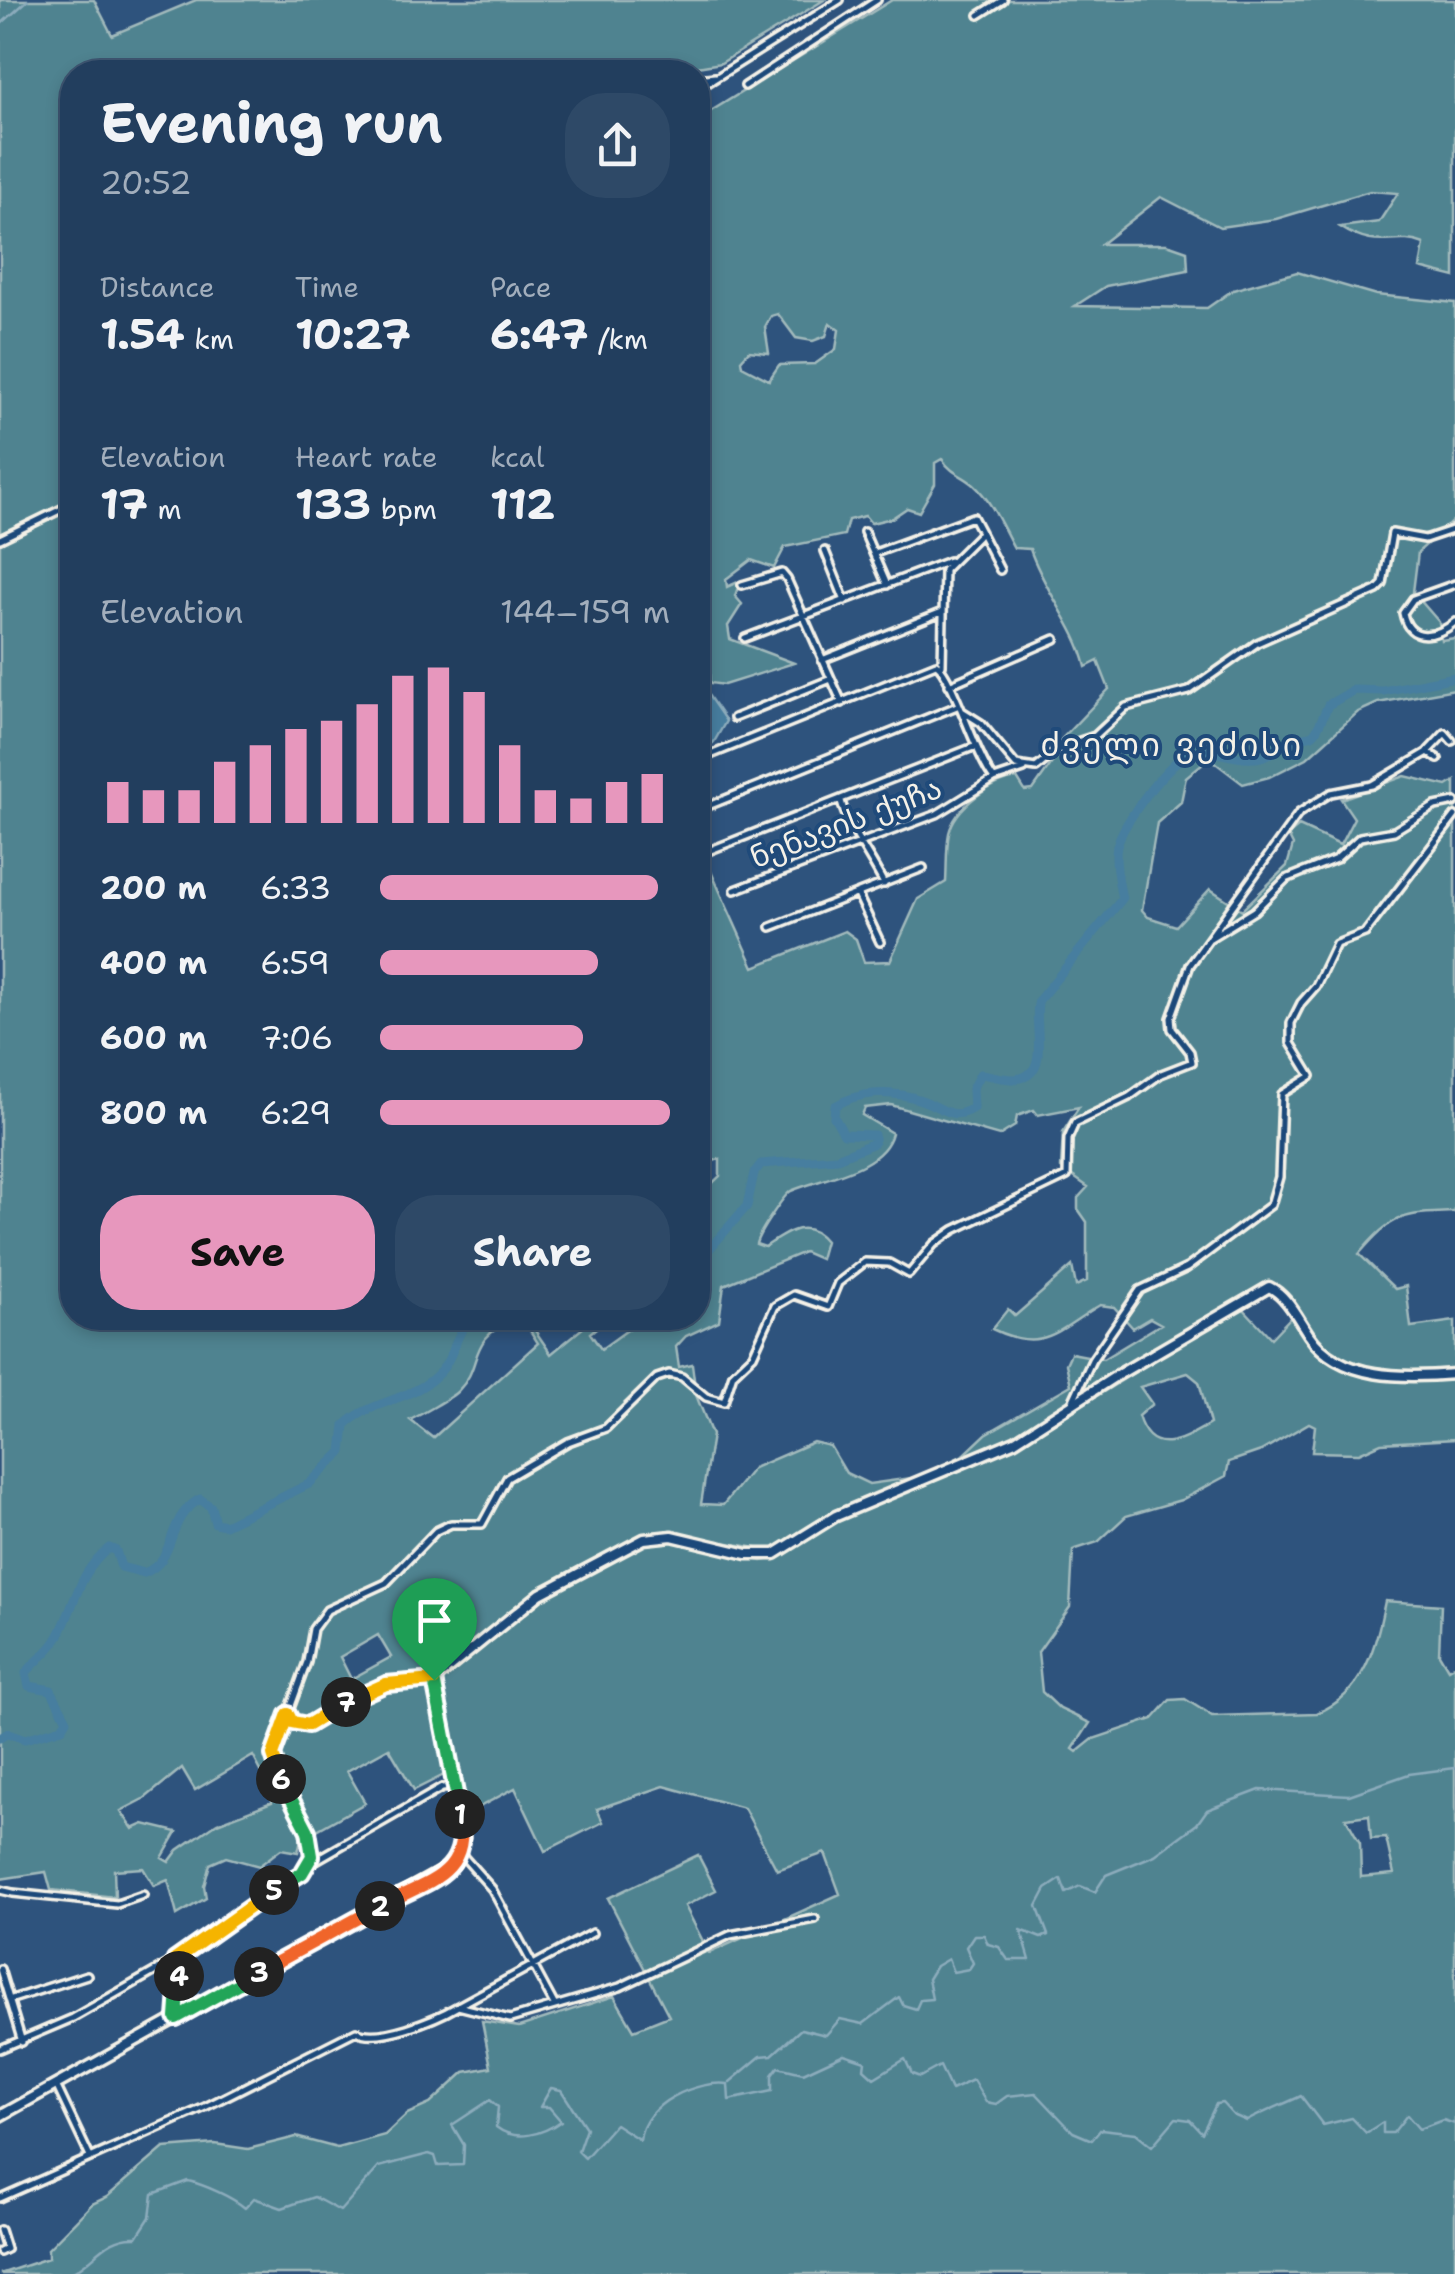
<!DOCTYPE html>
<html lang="en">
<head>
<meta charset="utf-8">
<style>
  :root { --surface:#223e5e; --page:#2e4967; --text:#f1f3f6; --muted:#a2aebc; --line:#3f5773; --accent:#e797bd }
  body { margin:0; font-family:"Shantell Sans","Noto Sans Georgian",sans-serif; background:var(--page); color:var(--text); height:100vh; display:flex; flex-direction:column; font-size:38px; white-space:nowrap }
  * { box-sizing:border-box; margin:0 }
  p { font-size:32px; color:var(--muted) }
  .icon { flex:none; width:55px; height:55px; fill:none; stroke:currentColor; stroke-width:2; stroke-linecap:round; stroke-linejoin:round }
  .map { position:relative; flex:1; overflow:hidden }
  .sheet { position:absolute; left:60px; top:60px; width:650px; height:1270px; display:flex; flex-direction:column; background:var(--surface); border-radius:40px; box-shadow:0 5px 15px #0003,0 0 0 2px var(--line) }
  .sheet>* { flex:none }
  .pin { position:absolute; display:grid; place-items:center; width:85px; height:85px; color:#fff; margin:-102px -42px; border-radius:50% 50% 50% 0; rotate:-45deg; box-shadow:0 0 10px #0007 }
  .pin .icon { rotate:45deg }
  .km { position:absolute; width:50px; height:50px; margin:-25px; border-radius:50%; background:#222; color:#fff; font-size:28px; line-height:50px; text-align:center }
  .round { display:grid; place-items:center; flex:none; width:105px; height:105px; border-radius:40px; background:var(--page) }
  .head { display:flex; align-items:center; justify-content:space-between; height:170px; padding:0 40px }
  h1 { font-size:55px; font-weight:700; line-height:75px }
  .figures { display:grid; grid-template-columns:repeat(3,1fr); gap:15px; height:170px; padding:10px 40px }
  .figures div { display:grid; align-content:center }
  .figures b { font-size:42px; font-weight:700 }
  .figures small { font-size:28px; font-weight:400 }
  .figures p { font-size:28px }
  .chart { height:280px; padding:20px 40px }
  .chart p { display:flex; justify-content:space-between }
  .chart svg { width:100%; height:180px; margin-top:10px; stroke:var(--accent); stroke-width:6 }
  .action { display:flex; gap:20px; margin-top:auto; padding:20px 40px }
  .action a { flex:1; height:115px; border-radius:40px; background:var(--accent); color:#111; font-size:40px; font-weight:700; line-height:115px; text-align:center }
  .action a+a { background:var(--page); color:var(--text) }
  ul { padding:0 40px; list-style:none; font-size:32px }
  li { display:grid; grid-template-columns:160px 120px 1fr; align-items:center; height:75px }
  li i { height:25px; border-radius:12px; background:var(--accent) }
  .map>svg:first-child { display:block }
</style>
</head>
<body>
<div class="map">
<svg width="1455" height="2274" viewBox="0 0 1455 2274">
  <rect width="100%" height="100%" fill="#2e537d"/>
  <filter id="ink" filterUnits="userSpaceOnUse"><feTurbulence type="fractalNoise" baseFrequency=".01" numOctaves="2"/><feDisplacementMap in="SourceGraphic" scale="20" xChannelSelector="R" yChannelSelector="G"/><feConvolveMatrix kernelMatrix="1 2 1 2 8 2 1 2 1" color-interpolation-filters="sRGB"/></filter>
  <g filter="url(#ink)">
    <path fill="#4f8390" stroke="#a2babc" stroke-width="2.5" fill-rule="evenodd" d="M0,0H94L112,35L196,0H824L721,63L667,72H72V1318H258L262,1322L276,1318H515C464,1341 485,1364 458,1391C451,1398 420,1415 410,1420L433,1438L538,1343L522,1318H549L534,1329L551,1354L595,1318H608L590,1333L601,1349L644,1318H698V1197L720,1176V1159L698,1165V856L709,867L754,967L845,931L856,939L864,962L890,961L918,899L946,882C947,866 946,848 949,833C955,807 992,781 1017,778L1025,791L1033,790L1059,753L1055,746L1109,689L1098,661L1086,667C1077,627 1044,591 1030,549L1014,548C1002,526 992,501 973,484C961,474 952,474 942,459L935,463V484L919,512L907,508L892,518L871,523L865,516L848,520L844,535L785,547L774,568L751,560L726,579L727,587L740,581L735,596L742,604L728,626L730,639L794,663L724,685L710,683L709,671L698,672V119L892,0H1455V277L1420,268L1424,244C1393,232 1380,253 1340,227L1379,222L1398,193L1370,191L1276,219L1220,227L1161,197L1101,244H1167L1187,251L1188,270L1106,286L1075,306L1207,308L1233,290L1297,272L1376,295L1455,303V519L1418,552L1413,592L1439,622L1441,640L1455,638V689L1378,703L1358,712L1307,758L1269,777L1243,784L1209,758L1186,777L1181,802L1157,823L1142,910L1148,917L1176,926L1210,889L1242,910L1287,866L1293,845L1288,835L1299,826L1340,845L1354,818L1341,799L1405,776L1447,786L1455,781V1212C1402,1214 1393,1214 1359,1254L1395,1289L1406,1286L1411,1327L1455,1321V1439L1381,1443L1359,1453L1312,1452L1315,1426L1309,1423L1261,1451L1229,1462L1226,1476L1181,1500L1126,1516L1098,1542L1073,1550L1070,1607L1038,1652L1042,1692L1060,1709L1090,1723L1073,1749L1077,1752L1093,1739L1153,1719L1170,1700L1185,1699L1212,1716L1317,1713C1365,1694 1376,1645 1385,1601L1441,1605L1439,1654L1448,1669L1455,1665V2274H0L48,2258V2249L92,2204L107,2197L164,2148L215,2144L248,2149L296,2137L337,2148L385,2135L407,2114L430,2104L465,2072L491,2067L482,2021L519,2027L614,1996L634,2030L669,2016L608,1898L698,1855L716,1890L685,1906L709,1953L840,1894L825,1853L777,1870L744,1808L664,1786L597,1809L603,1822L545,1851L515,1788L453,1821L444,1775L414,1790L389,1748L347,1771L365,1803L301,1839L298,1852L281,1849L259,1866L226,1857L210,1864L204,1886L206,1898L177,1915L168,1880L154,1886L143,1868L114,1870L115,1897L51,1890L46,1872L0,1879ZM778,314L796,338L813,341L826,336L830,323L839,330L836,349L815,364L779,365L769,380L742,366L741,360L749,351L769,353L765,327L771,316ZM891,1105L999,1136L1015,1126L1017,1116L1034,1110L1038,1115L1079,1107L1063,1132L1061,1168L1088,1187L1078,1198V1209L1087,1222V1281L1076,1286L1072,1266L1015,1316L1008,1309L992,1329C1044,1354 1057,1330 1100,1305L1114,1307L1133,1328L1150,1318L1161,1324L1103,1359L1071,1353L1066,1364L1071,1385L986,1434L965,1454L919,1477L869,1484L846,1473L830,1446L813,1442L753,1468L723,1505L701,1504L712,1435L696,1395L692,1364L679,1367L676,1347L686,1336L719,1321L724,1285L804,1252L820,1259L825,1241C806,1217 786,1233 765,1247L756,1244C758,1234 784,1195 791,1191C821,1178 883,1170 892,1133L862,1115L865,1108ZM1256,1289L1272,1292L1291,1317L1271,1338L1241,1306L1044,1429L992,1457L840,1520L777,1558L762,1561L671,1540L649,1543L646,1534L663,1531L773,1551L835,1510L1014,1437L1113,1372ZM1188,1373L1199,1382L1210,1424C1182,1440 1151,1459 1138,1416L1152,1404L1140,1387ZM378,1635L391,1657L351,1679L340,1657ZM253,1756L272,1792V1802L217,1823L178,1850L169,1862L162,1858L177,1832L144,1824L133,1829L121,1811L144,1799L182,1768L195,1790ZM1369,1815L1371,1839L1386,1838L1394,1874L1361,1877L1360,1843L1346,1818Z"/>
    <path fill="#467e9f" stroke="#8cacbc" stroke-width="2.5" d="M708,695L726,721L714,742L699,755L698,700Z"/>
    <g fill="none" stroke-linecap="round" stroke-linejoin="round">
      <path stroke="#8cacbc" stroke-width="2.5" d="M0,25L28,0
        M730,2082L761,2056L772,2055L801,2029L826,2035L840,2019L863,2024L899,1997L903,2005L916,2009L920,2000L932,1999L928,1979L936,1966L948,1959L953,1972L969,1969L973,1963L966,1947L974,1935H984L988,1944L999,1947L1008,1960H1030L1021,1930L1041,1938L1048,1935L1037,1906L1046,1889L1061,1879L1066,1893L1080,1886L1095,1892L1106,1875L1155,1855L1197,1824L1207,1810L1260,1790L1349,1795L1409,1774L1455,1768
        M69,2274C94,2263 105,2235 137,2237L150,2217L153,2194L188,2181C205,2185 232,2197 245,2208L254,2198L282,2208L314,2197L340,2211L379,2167L429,2154L435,2156L438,2166L463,2165L464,2145L452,2125L490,2100L498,2107L496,2127C515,2142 542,2135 561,2121L549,2107H540L551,2088L561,2090L586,2128L578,2151L585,2158L615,2124L640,2140C643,2103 697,2080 728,2084L729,2100L772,2091V2075L778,2067L803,2073L844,2054L865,2061L864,2069L874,2078L905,2059L912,2074L920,2077L940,2066L951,2090L973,2080L986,2102L996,2104L1007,2096L1036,2093L1073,2132L1092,2140L1101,2129L1136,2133L1152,2146L1176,2118L1190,2120L1202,2133L1216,2104L1222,2103L1233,2115L1247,2121C1266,2111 1282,2105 1301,2096L1323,2125L1352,2118L1366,2133L1383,2122V2133H1393L1407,2115L1419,2129L1443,2120L1455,2124"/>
      <path stroke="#467e9f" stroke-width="9" d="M698,1262L747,1206L754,1173L761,1164L837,1158L874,1143V1135L844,1134L834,1117L835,1106C859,1091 894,1090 921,1100C943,1107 951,1122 973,1108L972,1089L980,1074C991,1075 1001,1079 1012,1079C1055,1079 1031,1022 1039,1000L1122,899C1119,883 1114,862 1117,846C1121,825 1171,756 1193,752C1217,748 1247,766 1269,754C1274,752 1276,747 1281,745C1318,726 1308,752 1328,705L1354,690L1383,691L1455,677
        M0,1738L8,1733L25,1739L62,1728L67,1720L51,1690L29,1686L26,1673C36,1660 50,1652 58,1637C75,1606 78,1572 109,1548L116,1551L121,1567L144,1573C179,1559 163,1520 200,1499L211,1507L215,1523L225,1525L309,1484L342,1452L345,1425C374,1398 413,1402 441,1371C456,1354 455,1330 473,1318"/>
      <g stroke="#f4f1e8" stroke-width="12">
        <path id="street" d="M979,15L1003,0
          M698,79L715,77
          M745,86L877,0
          M698,89L840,0
          M864,532L887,585
          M981,533L1000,570
          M0,539L72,504
          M825,551L845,601
          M875,553L973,517L981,532L977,537L944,570L942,665
          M1455,584L1413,599L1403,613C1409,644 1437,637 1455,622
          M742,585L782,573L787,579L842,703
          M745,638L949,561
          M822,660L942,612
          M949,685L1055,639
          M962,711L981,723L1016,765L1036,768L1062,747L1095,736L1126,707L1189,691L1257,643L1377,590L1383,584L1392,533L1425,539L1455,529
          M734,718L831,679
          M1428,751L1445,733L1452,741
          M698,760L936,664C951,671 976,758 994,779
          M841,801C848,828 871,857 884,884
          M698,810L957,706
          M698,855L976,746
          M735,890L937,814L994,779L1024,769
          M858,895L880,942
          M771,927L923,868
          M1210,938L1254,911L1286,879L1336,859L1360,837L1394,831L1435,806L1455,802
          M1070,1407L1092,1360L1140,1290L1187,1268L1271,1205L1279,1177L1282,1094L1311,1076L1291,1043V1023L1301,1003L1316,986L1336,944L1365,933L1455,816
          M288,1714L292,1722L308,1725L373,1688L434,1680
          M461,1854L492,1889L555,2006
          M311,1863L442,1788L452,1787
          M0,1890L13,1893
          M13,1893L117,1904L143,1895
          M175,1960L179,1973L176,2019
          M0,1969L22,2042
          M12,1999L87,1975
          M458,2006L592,1933
          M0,2049L73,2018L175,1960L311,1863L308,1831L273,1755L307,1662L313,1629L327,1610L386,1583L436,1531L451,1524H482L507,1478L568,1442L606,1428L657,1378L669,1374L682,1377L706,1397L724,1402L733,1374L753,1355L775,1306L794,1295L828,1307L838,1283L865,1262L889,1263L909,1274L934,1244L954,1230L1067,1176L1068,1139L1075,1123L1129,1097L1161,1074L1192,1062L1190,1052L1172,1029L1171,1018L1190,965L1299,813L1331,793L1372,785L1428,752L1438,759
          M56,2085L90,2157
          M0,2198L203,2108L356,2031C378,2043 436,2019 458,2006L510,2019L620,1987L730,1935L815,1919
          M0,2230L6,2249L0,2252"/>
      </g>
      <g stroke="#f4f1e8" stroke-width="15">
        <path id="secondary" d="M0,2116L454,1864L464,1838L434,1680L540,1594L644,1539L672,1536L747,1554H775L836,1516L1015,1441L1116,1376L1269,1287C1287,1295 1298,1319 1309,1335C1340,1381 1406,1378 1455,1374"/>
      </g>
      <use href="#street" stroke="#1f4a7a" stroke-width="5"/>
      <use href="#secondary" stroke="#1f4a7a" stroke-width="8"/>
    </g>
  </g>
  <g fill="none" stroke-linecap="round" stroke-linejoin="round" filter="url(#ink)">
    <g stroke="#fff" stroke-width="20">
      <path id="split-1" d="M434,1680L460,1814"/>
    </g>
    <g stroke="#fff" stroke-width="20">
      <path id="split-2" d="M380,1906C427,1881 471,1876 460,1814"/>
    </g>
    <g stroke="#fff" stroke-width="20">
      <path id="split-3" d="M259,1972L380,1906"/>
    </g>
    <g stroke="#fff" stroke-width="20">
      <path id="split-4" d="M179,1976L176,2018L259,1972"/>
    </g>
    <g stroke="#fff" stroke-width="20">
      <path id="split-5" d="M179,1976L175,1960L274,1890"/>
    </g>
    <g stroke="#fff" stroke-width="20">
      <path id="split-6" d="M274,1890L302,1873L312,1856L308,1831L281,1779"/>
    </g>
    <g stroke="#fff" stroke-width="20">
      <path id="split-7" d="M281,1779L273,1755L288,1714L292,1722L308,1725L346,1702"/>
    </g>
    <g stroke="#fff" stroke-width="20">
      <path id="split-8" d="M346,1702L386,1684L434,1680"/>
    </g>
    <use href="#split-1" stroke="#22a559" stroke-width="12"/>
    <use href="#split-2" stroke="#f0652b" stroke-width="12"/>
    <use href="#split-3" stroke="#f0652b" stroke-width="12"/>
    <use href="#split-4" stroke="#22a559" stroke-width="12"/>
    <use href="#split-5" stroke="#f5b400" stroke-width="12"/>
    <use href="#split-6" stroke="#22a559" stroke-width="12"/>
    <use href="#split-7" stroke="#f5b400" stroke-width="12"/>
    <use href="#split-8" stroke="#f5b400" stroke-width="12"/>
  </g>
  <g text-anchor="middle" stroke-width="8" stroke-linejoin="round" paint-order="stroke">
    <g font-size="30" fill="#f4f1e8" stroke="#1f4a7a">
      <text transform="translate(846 823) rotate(-21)" y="10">ნენავის ქუჩა</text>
    </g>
    <g font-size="32" letter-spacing="2.5" fill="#f4f1e8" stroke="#1f4a7a">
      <text x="1172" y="756">ძველი ვეძისი</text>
    </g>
  </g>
</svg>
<div class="pin" style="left:434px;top:1680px;background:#1e9e55"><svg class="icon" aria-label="arrive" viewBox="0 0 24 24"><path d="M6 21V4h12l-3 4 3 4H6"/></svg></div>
<b class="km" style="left:460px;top:1814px">1</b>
<b class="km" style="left:380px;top:1906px">2</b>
<b class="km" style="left:259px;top:1972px">3</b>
<b class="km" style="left:179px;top:1976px">4</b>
<b class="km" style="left:274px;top:1890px">5</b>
<b class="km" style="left:281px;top:1779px">6</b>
<b class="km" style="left:346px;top:1702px">7</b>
<section class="sheet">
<div class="head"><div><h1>Evening run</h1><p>20:52</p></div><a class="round"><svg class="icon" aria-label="share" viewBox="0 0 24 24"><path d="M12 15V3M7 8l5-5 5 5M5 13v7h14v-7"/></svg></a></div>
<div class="figures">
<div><p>Distance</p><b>1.54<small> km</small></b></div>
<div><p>Time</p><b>10:27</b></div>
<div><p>Pace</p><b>6:47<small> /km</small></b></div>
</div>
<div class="figures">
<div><p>Elevation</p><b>17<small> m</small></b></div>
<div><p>Heart rate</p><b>133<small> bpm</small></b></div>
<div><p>kcal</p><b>112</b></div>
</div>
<div class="chart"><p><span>Elevation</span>144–159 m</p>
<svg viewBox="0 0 160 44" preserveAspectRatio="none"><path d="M5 44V34M15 44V36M25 44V36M35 44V29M45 44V25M55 44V21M65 44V19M75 44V15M85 44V8M95 44V6M105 44V12M115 44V25M125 44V36M135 44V38M145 44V34M155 44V32"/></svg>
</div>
<ul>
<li><b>200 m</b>6:33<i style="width:96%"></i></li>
<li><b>400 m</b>6:59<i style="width:75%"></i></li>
<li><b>600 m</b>7:06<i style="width:70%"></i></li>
<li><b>800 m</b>6:29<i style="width:100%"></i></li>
</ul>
<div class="action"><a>Save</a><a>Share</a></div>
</section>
</div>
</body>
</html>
